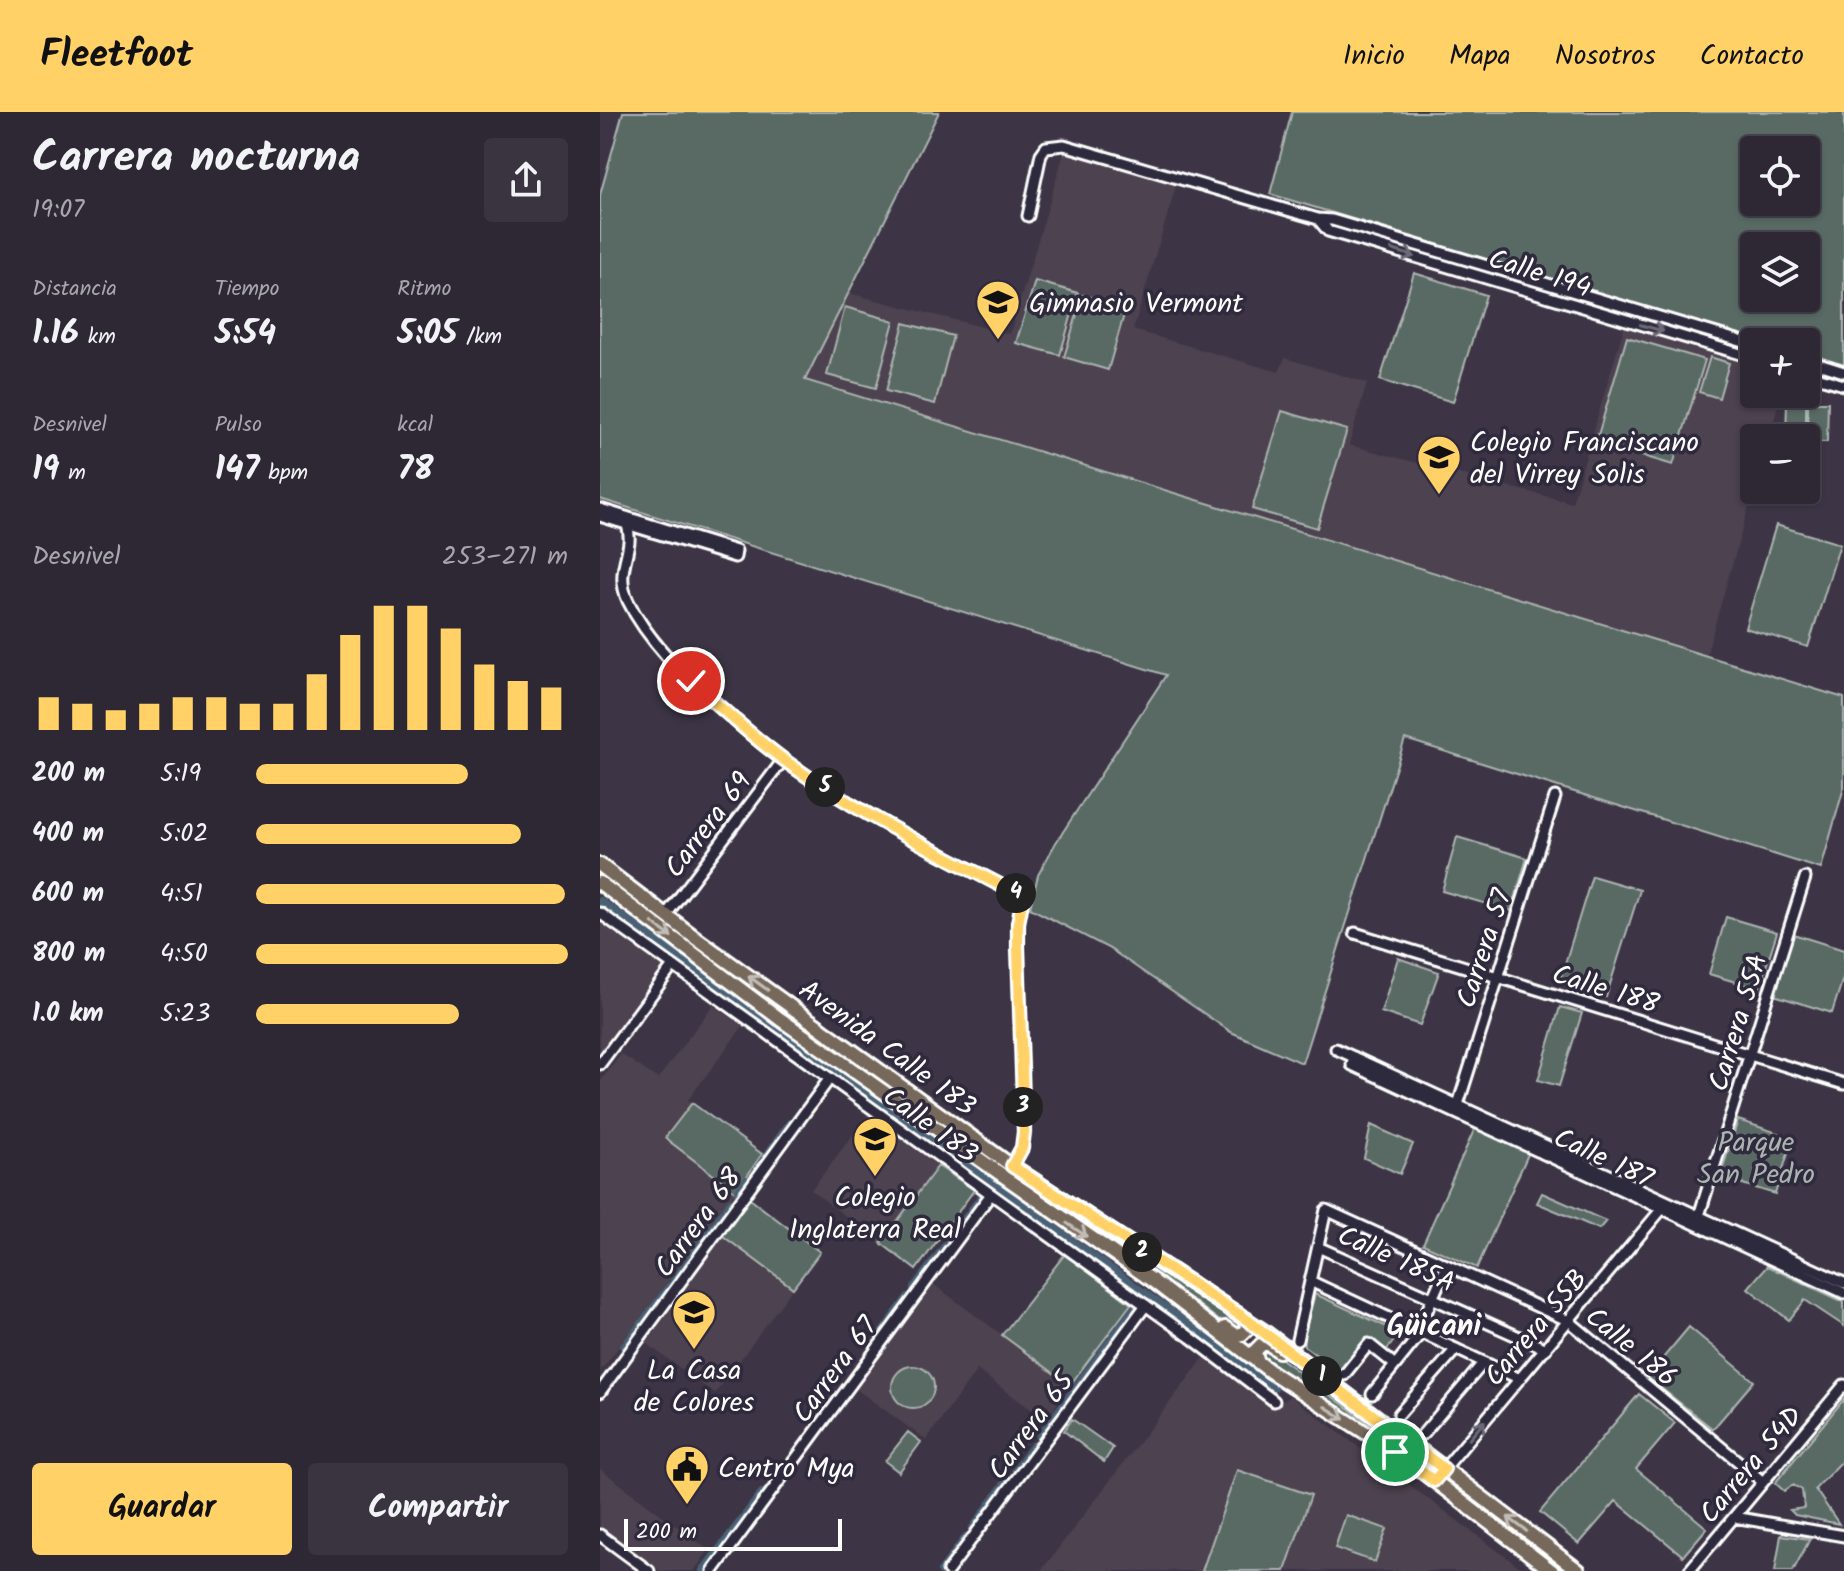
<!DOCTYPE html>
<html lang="es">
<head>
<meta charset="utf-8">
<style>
  :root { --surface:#2e2834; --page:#3a3440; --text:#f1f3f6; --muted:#a7a6ac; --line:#49444f; --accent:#ffd166 }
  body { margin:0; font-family:Kalam,sans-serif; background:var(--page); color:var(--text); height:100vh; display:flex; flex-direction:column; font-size:30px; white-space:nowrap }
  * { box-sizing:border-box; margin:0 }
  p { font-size:26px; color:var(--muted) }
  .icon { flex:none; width:44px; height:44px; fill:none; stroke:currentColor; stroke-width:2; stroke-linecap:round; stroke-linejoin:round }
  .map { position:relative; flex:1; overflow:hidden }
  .drawer { display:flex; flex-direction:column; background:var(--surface); width:600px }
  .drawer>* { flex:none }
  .controls { position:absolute; left:1140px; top:24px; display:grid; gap:16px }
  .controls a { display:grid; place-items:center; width:80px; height:80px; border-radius:8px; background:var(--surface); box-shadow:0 2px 6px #0004,0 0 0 2px var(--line); font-size:40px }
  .scale { position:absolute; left:24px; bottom:20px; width:218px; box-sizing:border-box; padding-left:8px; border:4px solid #fff; border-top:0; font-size:22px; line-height:28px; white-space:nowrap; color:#fff; -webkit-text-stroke:6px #2f2a3d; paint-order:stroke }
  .pin { position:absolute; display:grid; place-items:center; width:68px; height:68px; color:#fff; margin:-34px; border:4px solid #fff; border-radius:50%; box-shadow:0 2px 8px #0007 }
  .km { position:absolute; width:40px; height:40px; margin:-20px; border-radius:50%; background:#222; color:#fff; font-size:22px; line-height:40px; text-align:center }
  .round { display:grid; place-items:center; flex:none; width:84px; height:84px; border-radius:8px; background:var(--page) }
  .headline { display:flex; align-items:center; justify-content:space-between; height:136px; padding:0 32px }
  h1 { font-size:44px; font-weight:700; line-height:60px }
  .figures { display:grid; grid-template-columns:repeat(3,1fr); gap:12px; height:136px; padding:8px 32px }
  .figures div { display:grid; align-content:center }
  .figures b { font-size:34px; font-weight:700 }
  .figures small { font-size:22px; font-weight:400 }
  .figures p { font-size:22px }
  .chart { height:224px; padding:16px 32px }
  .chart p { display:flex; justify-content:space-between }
  .chart svg { width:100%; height:144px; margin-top:8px; stroke:var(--accent); stroke-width:6 }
  .cta { display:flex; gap:16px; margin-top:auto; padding:16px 32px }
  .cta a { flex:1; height:92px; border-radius:8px; background:var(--accent); color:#111; font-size:32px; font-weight:700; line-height:92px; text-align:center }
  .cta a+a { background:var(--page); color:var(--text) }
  ul { padding:0 32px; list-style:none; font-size:26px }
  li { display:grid; grid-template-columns:128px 96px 1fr; align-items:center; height:60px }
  li i { height:20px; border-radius:10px; background:var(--accent) }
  header { display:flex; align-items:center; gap:48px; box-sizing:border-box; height:112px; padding:0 40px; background:var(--accent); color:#111 }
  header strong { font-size:38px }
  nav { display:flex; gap:44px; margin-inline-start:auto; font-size:28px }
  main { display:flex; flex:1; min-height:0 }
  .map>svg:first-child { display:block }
</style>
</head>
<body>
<header>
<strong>Fleetfoot</strong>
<nav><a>Inicio</a><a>Mapa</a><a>Nosotros</a><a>Contacto</a></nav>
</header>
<main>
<section class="drawer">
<div class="headline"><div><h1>Carrera nocturna</h1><p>19:07</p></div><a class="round"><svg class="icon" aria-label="share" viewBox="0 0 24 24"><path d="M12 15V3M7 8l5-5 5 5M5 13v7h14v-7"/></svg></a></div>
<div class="figures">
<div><p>Distancia</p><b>1.16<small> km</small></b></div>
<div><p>Tiempo</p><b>5:54</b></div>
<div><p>Ritmo</p><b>5:05<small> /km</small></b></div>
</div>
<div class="figures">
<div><p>Desnivel</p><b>19<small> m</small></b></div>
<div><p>Pulso</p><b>147<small> bpm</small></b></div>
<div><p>kcal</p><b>78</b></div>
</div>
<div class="chart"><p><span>Desnivel</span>253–271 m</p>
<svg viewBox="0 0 160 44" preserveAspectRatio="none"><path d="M5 44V34M15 44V36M25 44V38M35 44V36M45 44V34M55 44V34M65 44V36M75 44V36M85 44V27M95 44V15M105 44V6M115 44V6M125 44V13M135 44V24M145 44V29M155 44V31"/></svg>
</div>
<ul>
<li><b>200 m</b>5:19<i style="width:68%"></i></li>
<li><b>400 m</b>5:02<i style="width:85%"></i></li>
<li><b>600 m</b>4:51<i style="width:99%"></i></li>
<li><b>800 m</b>4:50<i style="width:100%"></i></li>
<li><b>1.0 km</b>5:23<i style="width:65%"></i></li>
</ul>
<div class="cta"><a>Guardar</a><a>Compartir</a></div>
</section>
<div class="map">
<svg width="1244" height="1459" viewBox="0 0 1244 1459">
  <rect width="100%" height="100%" fill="#3d3545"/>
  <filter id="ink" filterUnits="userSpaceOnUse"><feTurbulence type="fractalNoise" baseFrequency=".0125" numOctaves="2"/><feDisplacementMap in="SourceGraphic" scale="16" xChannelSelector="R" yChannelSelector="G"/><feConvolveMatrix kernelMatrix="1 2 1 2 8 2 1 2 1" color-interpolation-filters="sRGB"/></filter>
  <g filter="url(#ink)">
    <path fill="#4e424f" d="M465,38L577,71L533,218L679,260L685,246L767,271L749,333L972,391L1024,215L1154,254V282H1181L1169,326H1154V376L1106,544L205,268L248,181L410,222Z
      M0,807L64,854L0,939Z
      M113,893L143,914L88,988L92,991L65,1026L136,1080L2,1257L0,1255V970L21,942L58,967Z
      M268,1003L338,1054L281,1131L211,1078Z
      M123,1124L193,1176L115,1282L46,1231Z
      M333,1172L470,1273L446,1308L377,1258L326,1328L256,1277Z
      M606,1243L678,1293L690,1284L925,1459H441Z
      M0,1357L109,1438L94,1459H61L0,1415Z"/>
    <path fill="#596a63" stroke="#acb4b1" stroke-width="2" fill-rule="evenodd" d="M23,0H339L205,268L1244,586V675L1221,757L805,627L702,951L631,920L510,837L430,796L438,763L455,732L566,563L0,387V83Z
      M692,0H1244V254L1206,243V230H1162L670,82ZM1154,38H1206V90H1154ZM1154,134H1206V186H1154Z
      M814,161L886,183L853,290L780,268Z
      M435,169L478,181L460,243L416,231Z
      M483,183L526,196L508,258L464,245Z
      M245,195L294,209L276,276L227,263Z
      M304,211L353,224L335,292L286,279Z
      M1027,225L1105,248L1073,353L996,330Z
      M1110,245L1129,251L1119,286L1099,280Z
      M1187,289H1206V326H1186Z
      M1208,290H1228L1227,330H1208Z
      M682,299L747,318L717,416L652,397Z
      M1176,413L1240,432L1208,535L1145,516Z
      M857,725L927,746L911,799L842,779Z
      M0,762L123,854L430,1074L641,1213L642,1217L633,1219L591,1187L545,1158L235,939L0,765Z
      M992,764L1040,778L1006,885L959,871Z
      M1126,805L1177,820L1159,877L1109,862Z
      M1193,822L1244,838V863L1232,901L1174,883Z
      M798,846L839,860L820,913L781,900Z
      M960,895L982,901L959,974L938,968Z
      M92,991L162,1042L136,1080L65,1026Z
      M1138,1008L1193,1026L1175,1082L1120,1065Z
      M771,1013L813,1032L800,1062L764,1046Z
      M875,1016L929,1040L877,1156L823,1132Z
      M338,1054L374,1078L316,1158L281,1131Z
      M942,1081L1006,1109L999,1117L937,1091Z
      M150,1087L220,1140L193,1176L123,1124Z
      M465,1142L531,1192L470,1273L402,1223Z
      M1167,1154L1244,1190V1214L1205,1188L1189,1208L1148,1176Z
      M715,1182L800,1221L785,1240L767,1226L741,1261L704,1234L703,1226Z
      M1089,1215L1154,1269L1113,1317L1047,1265Z
      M666,1236L827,1354L826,1356L663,1249L661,1240Z
      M292 1275a21 21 0 1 1 42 0a21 21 0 1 1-42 0Z
      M1039,1282L1075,1311L1036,1357L1107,1416L1083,1444L1016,1389L979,1432L940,1400Z
      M1244,1287V1347L1215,1377L1239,1412L1195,1403L1190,1398L1204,1396L1202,1378L1193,1373L1184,1379L1175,1371Z
      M472,1307L513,1336L504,1350L464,1319Z
      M308,1320L321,1330L299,1360L285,1349Z
      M637,1358L711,1383L685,1459H602Z
      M746,1403L787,1417L775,1450L735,1436Z
      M1181,1423L1210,1427L1193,1459H1175Z"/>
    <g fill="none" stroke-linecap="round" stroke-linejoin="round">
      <path stroke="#92a0ac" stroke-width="2" d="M308,1185L310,1183"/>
      <path stroke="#4a6174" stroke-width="8" d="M0,789L675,1275
        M157,1057L190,1011
        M138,1080L147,1068
        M74,1169L131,1090
        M314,1176L382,1084
        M280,1224L308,1185
        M24,1235L70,1174
        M440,1324L537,1193
        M416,1358L433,1334
        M373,1416L408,1367
        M103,1459L162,1381
        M341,1459L366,1425"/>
      <g stroke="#fff" stroke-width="15">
        <path id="minor" d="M428,104L441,42L446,35L464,33L718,107L732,108L1154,233
          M718,107L728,119L1154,246
          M1206,248L1244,260
          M1206,262L1244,273
          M0,397L136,439L135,445L0,404
          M27,413C36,439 13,456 28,489C47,528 83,563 115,591C138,611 161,632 185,649C260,702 343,743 423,785L418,811V835L424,1020L422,1036L412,1054
          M0,801L590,1225L674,1289
          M66,803L183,648
          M755,821L1244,972
          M736,937L1244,1171
          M754,945L752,953L1244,1181
          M0,952L73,854
          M856,999L955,685
          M1098,1107L1205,766
          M718,1135L946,1237
          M710,1169L920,1267
          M818,1219L847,1153
          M697,1228L726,1098L969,1209L1163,1370
          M744,1263L769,1232L795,1253
          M0,1280L230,966
          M772,1282L821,1221
          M799,1302L856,1237
          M823,1322L884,1250
          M834,1369L1066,1092
          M1134,1405L1244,1424
          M0,1423L49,1459
          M113,1459L391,1082
          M348,1459L546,1193
          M1089,1459L1244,1273"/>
      </g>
      <g stroke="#fff" stroke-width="18">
        <path id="major" d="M0,753L97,827L412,1054L662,1218L979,1459
          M0,771L180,907L553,1169L671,1260L805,1346L952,1459
          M625,1216L634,1223L642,1222L647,1217L646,1207
          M657,1249L655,1239L662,1232H669L679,1239"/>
      </g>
      <use href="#minor" stroke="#2f2a3d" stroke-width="9"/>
      <use href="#major" stroke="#76695c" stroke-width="12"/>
    </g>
    <defs><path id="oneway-shaft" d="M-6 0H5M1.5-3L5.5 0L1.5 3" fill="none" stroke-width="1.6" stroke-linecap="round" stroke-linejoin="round" transform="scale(2)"/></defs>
    <g stroke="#6d6a77">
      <use href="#oneway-shaft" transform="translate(803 141) rotate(17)"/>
      <use href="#oneway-shaft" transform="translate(1052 216) rotate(16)"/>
      <use href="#oneway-shaft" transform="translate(877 1318) rotate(-50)"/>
    </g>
    <g stroke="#c1bcb6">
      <use href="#oneway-shaft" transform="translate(62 818) rotate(37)"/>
      <use href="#oneway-shaft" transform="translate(158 871) rotate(-144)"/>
      <use href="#oneway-shaft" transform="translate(477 1118) rotate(34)"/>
      <use href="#oneway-shaft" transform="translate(735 1301) rotate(32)"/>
      <use href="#oneway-shaft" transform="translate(917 1412) rotate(-143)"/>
    </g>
  </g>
  <g fill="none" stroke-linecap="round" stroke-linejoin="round" filter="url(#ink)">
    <g stroke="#fff" stroke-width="16">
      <path id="route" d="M91,569C121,596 151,624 184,648C258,702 343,743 423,785L418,811V835L424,1020L422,1036L412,1054L646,1207L844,1357L834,1369L795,1340"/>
    </g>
    <use href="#route" stroke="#ffd166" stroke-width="10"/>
  </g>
  <defs>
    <g id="school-pin" transform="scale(2.3)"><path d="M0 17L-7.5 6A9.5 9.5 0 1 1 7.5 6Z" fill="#ffd166" stroke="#2f2a3d"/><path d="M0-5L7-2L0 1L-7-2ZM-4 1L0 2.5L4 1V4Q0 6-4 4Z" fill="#111"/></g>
    <g id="civic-pin" transform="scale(2.3)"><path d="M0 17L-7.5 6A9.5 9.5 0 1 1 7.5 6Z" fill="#ffd166" stroke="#2f2a3d"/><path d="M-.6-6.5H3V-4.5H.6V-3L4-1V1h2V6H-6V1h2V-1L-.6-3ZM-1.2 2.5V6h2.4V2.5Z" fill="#111"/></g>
  </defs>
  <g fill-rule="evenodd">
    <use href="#school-pin" x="398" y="190"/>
    <use href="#school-pin" x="839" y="345"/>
    <use href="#school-pin" x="275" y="1027"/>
    <use href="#school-pin" x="94" y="1200"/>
    <use href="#civic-pin" x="87" y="1355"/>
  </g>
  <g text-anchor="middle" stroke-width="7" stroke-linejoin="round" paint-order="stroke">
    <g font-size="28" fill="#fff" stroke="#2f2a3d">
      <text transform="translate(940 160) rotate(17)" y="10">Calle 194</text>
      <text transform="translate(107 712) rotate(-53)" y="10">Carrera 69</text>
      <text transform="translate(883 836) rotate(-72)" y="10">Carrera 57</text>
      <text transform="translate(1006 876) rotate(17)" y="10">Calle 188</text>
      <text transform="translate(1137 910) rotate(-73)" y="10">Carrera 55A</text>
      <text transform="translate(288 935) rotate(36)" y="10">Avenida Calle 183</text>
      <text transform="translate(331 1012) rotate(36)" y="10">Calle 183</text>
      <text transform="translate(1004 1045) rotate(25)" y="10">Calle 187</text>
      <text transform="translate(97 1110) rotate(-54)" y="10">Carrera 68</text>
      <text transform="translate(797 1146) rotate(24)" y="10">Calle 185A</text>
      <text transform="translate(935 1215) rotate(-50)" y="10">Carrera 55B</text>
      <text transform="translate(1032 1234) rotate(39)" y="10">Calle 186</text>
      <text transform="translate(234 1257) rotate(-54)" y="10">Carrera 67</text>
      <text transform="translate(430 1313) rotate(-54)" y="10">Carrera 65</text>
      <text transform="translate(1150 1352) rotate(-50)" y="10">Carrera 54D</text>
    </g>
    <g font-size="28" fill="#fff" stroke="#2f2a3d" text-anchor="start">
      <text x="429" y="200">Gimnasio Vermont</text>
      <text x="870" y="339">Colegio Franciscano<tspan x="870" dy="32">del Virrey Solis</tspan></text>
      <text x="275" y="1094" text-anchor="middle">Colegio<tspan x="275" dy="32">Inglaterra Real</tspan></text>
      <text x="94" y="1267" text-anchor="middle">La Casa<tspan x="94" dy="32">de Colores</tspan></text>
      <text x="118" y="1365">Centro Mya</text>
    </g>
    <g font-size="28" fill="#acb4b1" stroke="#2f2a3d">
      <text x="1156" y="1039">Parque<tspan x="1156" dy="32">San Pedro</tspan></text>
    </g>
    <g font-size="30" font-weight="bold" fill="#fff" stroke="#2f2a3d">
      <text x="834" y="1223">Güicani</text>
    </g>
  </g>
</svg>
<div class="controls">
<a><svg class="icon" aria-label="locate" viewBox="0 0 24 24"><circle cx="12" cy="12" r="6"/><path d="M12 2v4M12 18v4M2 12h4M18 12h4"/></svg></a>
<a><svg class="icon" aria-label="layers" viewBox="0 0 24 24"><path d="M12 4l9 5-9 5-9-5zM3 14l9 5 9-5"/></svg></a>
<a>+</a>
<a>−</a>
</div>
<div class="scale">200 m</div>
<div class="pin" style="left:795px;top:1340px;background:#1e9e55"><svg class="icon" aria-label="arrive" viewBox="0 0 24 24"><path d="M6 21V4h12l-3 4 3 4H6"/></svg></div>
<div class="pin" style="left:91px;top:569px;background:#d93025"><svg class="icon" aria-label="check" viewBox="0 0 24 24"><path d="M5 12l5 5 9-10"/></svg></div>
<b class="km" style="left:722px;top:1264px">1</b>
<b class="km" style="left:542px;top:1140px">2</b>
<b class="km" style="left:423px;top:995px">3</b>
<b class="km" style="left:416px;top:781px">4</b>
<b class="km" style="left:225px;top:675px">5</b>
</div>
</main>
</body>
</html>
